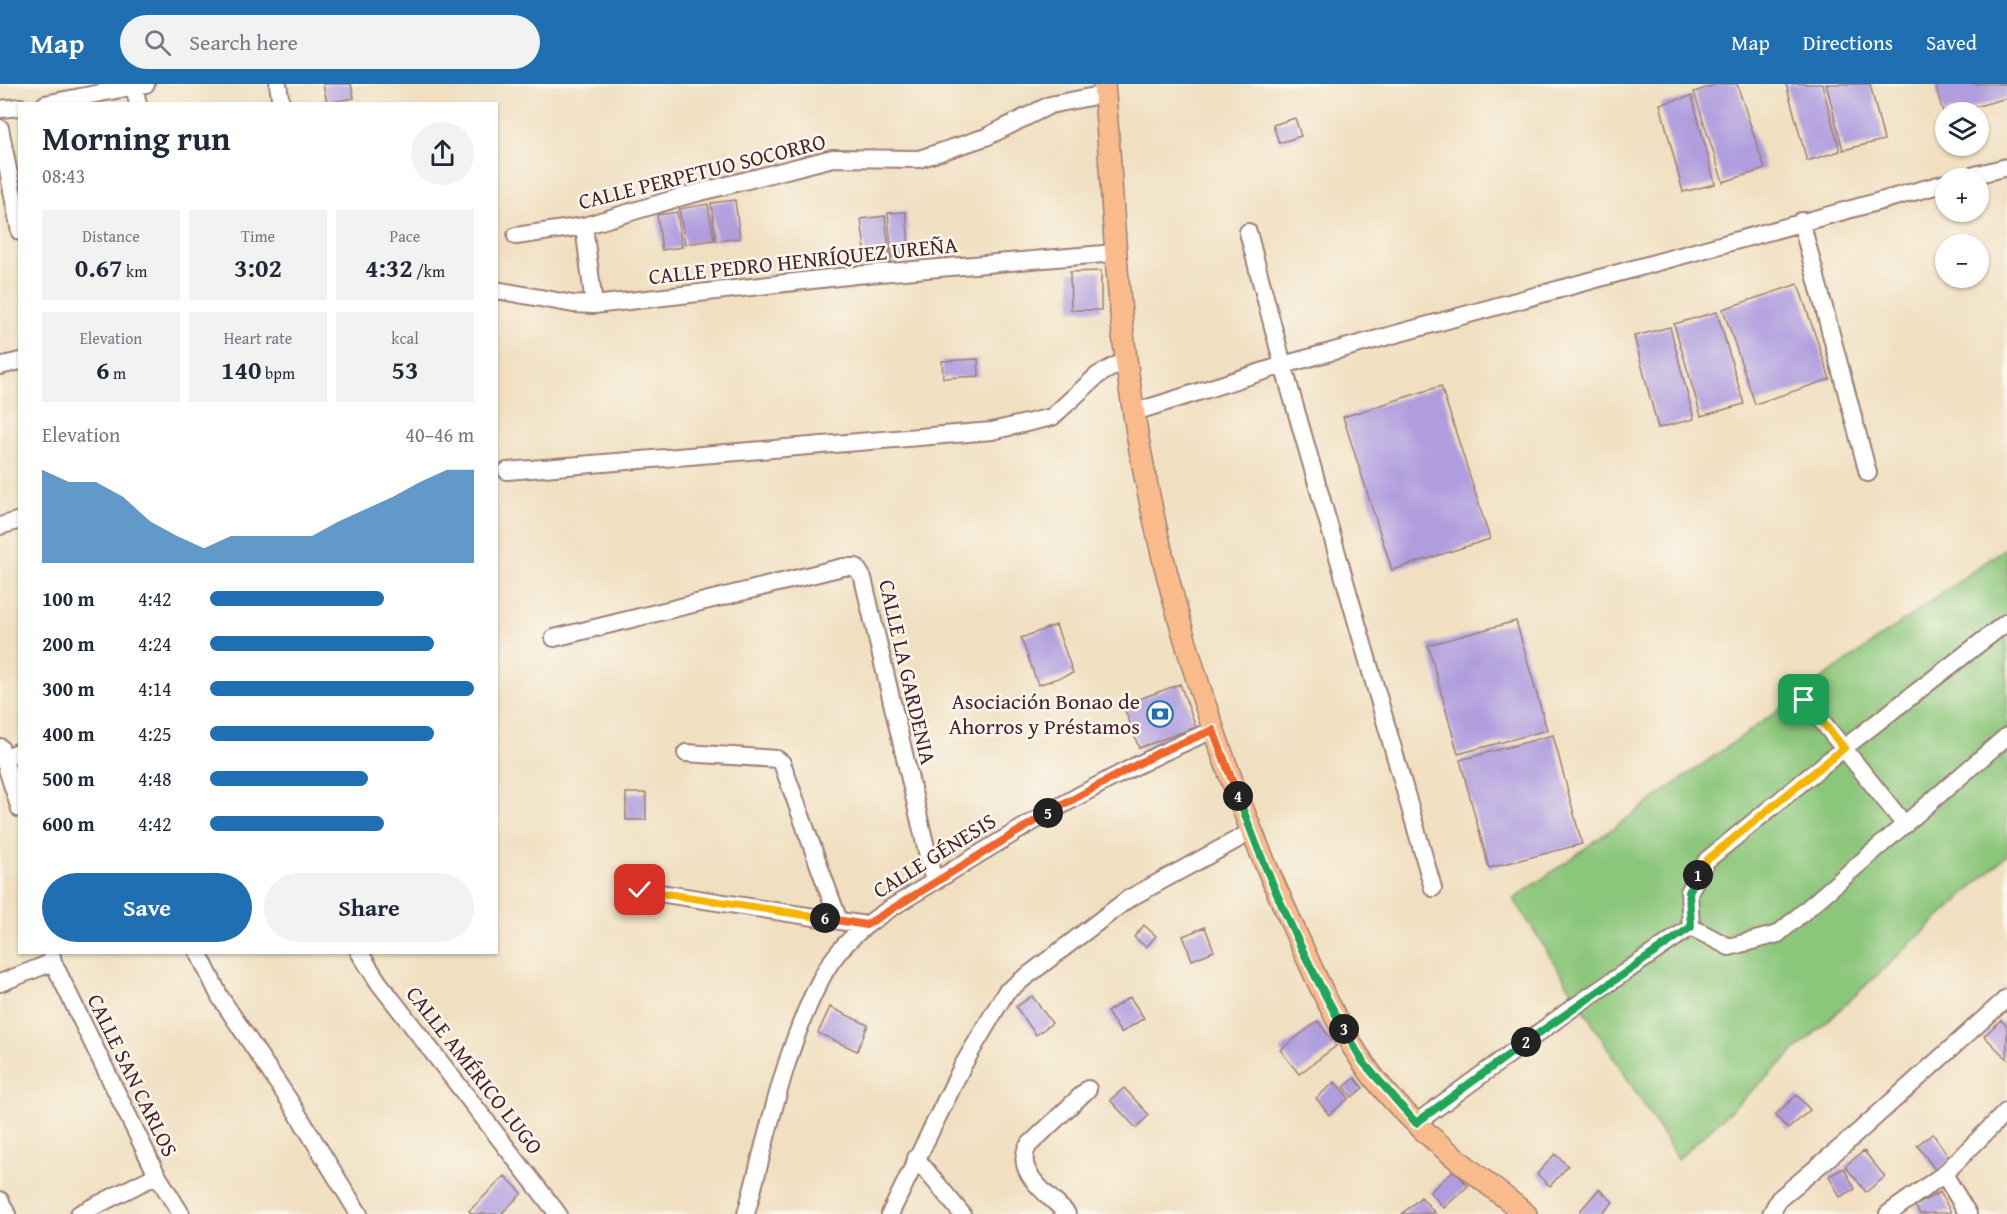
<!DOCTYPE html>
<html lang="en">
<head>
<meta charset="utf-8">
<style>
  :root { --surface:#fff; --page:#f2f2f3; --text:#1f2937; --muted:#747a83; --accent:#1f6fb2 }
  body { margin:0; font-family:"Gentium Book Plus",serif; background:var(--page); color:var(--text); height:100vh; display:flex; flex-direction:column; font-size:22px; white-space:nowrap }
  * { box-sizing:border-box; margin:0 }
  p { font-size:20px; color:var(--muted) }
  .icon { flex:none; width:33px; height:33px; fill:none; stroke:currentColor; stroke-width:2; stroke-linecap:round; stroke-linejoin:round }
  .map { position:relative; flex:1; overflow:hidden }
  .sheet { position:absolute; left:18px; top:18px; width:480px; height:852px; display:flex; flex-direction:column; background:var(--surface); border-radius:0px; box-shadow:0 2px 4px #0004 }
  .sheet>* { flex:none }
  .tools { position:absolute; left:1935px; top:18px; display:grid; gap:12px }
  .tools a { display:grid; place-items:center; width:54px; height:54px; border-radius:50%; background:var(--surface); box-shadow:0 2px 4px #0004; font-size:30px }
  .pin { position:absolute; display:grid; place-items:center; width:51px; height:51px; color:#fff; margin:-26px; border-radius:12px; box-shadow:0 3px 9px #0006 }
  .km { position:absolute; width:30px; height:30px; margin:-15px; border-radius:50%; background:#222; color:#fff; font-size:16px; line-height:30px; text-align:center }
  .round { display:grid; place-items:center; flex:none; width:63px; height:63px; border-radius:32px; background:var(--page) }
  .summary { display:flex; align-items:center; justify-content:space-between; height:102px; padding:0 24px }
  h1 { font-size:33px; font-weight:800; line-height:45px }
  .metrics { display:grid; grid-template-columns:repeat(3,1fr); gap:9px; height:102px; padding:6px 24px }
  .metrics div { display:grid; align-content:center; border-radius:0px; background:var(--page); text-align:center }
  .metrics b { font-size:26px; font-weight:800 }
  .metrics small { font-size:16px; font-weight:400 }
  .metrics p { font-size:16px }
  .chart { height:168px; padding:12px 24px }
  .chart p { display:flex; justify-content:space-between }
  .chart svg { width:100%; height:108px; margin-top:6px; fill:var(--accent); opacity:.7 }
  .action { display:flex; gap:12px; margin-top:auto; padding:12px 24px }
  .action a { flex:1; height:69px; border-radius:36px; background:var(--accent); color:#fff; font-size:24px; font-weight:800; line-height:69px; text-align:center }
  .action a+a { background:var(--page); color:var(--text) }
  ul { padding:0 24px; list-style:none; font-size:20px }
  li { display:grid; grid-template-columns:96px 72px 1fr; align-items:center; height:45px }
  li i { height:15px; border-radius:8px; background:var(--accent) }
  header { display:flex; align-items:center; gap:36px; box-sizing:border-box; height:84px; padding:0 30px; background:var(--accent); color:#fff }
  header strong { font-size:28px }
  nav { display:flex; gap:33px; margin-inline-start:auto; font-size:21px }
  .search { width:420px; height:54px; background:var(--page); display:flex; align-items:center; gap:15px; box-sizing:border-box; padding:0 21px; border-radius:33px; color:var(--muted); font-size:22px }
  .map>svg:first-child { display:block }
</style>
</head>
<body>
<header>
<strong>Map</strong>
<div class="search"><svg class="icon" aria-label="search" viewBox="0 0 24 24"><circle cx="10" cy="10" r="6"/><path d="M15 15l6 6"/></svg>Search here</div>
<nav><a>Map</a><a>Directions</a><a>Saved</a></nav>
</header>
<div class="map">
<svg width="2007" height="1130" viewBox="0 0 2007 1130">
  <rect width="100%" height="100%" fill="#fbf7ec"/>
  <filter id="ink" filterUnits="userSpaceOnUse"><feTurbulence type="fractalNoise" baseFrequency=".0167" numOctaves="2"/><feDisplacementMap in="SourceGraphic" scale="12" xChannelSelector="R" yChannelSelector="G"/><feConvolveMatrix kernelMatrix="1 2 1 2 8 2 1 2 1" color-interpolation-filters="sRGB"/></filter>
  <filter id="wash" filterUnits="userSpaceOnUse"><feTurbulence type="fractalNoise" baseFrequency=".008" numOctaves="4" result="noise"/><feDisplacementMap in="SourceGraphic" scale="24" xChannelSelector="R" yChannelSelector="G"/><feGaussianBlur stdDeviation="1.35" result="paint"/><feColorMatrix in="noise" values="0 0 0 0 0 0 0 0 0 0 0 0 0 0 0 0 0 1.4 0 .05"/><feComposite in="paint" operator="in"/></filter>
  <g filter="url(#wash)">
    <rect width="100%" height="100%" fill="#f0dfc0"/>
    <path fill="#8bc67a" stroke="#6a7252" stroke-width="1.5" d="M2007,463V771L1678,1075L1514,815Z"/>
    <g id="blocks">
      <path fill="#af9dde" d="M323,0H351L354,14L327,19Z
        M1718,0H1737L1765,85L1723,98L1694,8Z
        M1786,0H1822L1840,67L1807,77Z
        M1826,0H1870L1884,56L1843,66Z
        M1935,0H2007V14L1957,28H1946L1945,35Z
        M1692,12L1715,100L1683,108L1660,20Z
        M1295,34L1301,52L1279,59L1273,41Z
        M735,116L740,154L716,157L711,119Z
        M708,120L714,156L685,160L679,125Z
        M677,128L682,163L662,166L657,131Z
        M906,128L910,173L892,174L888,129Z
        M885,132L891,179L867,182L861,135Z
        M1101,187V226H1071L1070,188Z
        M1798,200L1830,295L1755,320L1723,225Z
        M1717,228L1744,320L1701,332L1674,240Z
        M1670,243L1694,335L1658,344L1634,252Z
        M978,275L979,292L943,294L942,277Z
        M1441,302L1490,455L1392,486L1343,333Z
        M1516,537L1547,646L1458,670L1428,561Z
        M1056,541L1073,589L1038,601L1021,554Z
        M1180,600L1196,643L1139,664L1123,621Z
        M1553,651L1582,760L1489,784L1460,676Z
        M626,709H646V736H626Z
        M1144,841L1156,852L1146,863L1134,853Z
        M1205,843L1214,867L1192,876L1183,852Z
        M1032,912L1052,939L1036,951L1016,923Z
        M1130,913L1144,934L1121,949L1107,928Z
        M830,923L868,941L857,967L818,949Z
        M2001,936L2007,942V975L1984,952Z
        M1318,937L1336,962L1299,990L1280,966Z
        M1355,994L1363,1004L1352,1013L1344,1003Z
        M1335,998L1349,1014L1329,1031L1316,1014Z
        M1124,1004L1149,1031L1136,1044L1110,1016Z
        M1797,1011L1810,1026L1788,1045L1775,1031Z
        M1933,1050L1951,1076L1936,1087L1917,1061Z
        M1864,1067L1885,1093L1866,1108L1845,1082Z
        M1555,1070L1568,1082L1550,1102L1537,1090Z
        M1844,1084L1855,1105L1840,1113L1829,1092Z
        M1454,1086L1468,1102L1444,1124L1430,1108Z
        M505,1092L522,1109L501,1130H472L469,1127Z
        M1599,1105L1613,1118L1602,1130H1583L1580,1127Z
        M1940,1108L1951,1128L1920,1130L1915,1122Z
        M1421,1113L1435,1129L1402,1130Z"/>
    </g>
  </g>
  <g filter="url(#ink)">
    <use href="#blocks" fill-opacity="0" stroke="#9d7f76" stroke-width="1.5"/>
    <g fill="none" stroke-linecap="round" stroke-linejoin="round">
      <g stroke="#9d7f76" stroke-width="20">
        <path id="minor" d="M278,0L281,20
          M134,2L138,20
          M45,20L146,0
          M0,25L20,23
          M0,44L20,148
          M1963,94L2007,83
          M1801,137L1868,389
          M584,142L594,221
          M1248,148L1283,281L1433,804
          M516,152L584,142L681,113L833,74L919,75L986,53L1050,21L1105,10
          M496,206L573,220L594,221L856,191L1115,169
          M0,282L20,277
          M1135,328L1283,281L1946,99
          M507,387L992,347L1052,333L1098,291L1126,276
          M0,442L20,436
          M554,554L843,483H856L863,494L934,798
          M1805,616L1905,741
          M0,663L20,725
          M686,669L777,675L782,679L839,837
          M4,674L20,667
          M640,806L866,841
          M1691,843L1689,808L1707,776L1844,664L2007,538
          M51,868L53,878L157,1091L181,1130
          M198,868L220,913L289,1016L359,1130
          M359,868L379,899L558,1130
          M0,899L53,878
          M1416,1039L1571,925L1691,843L1729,863L1778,850L2007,652
          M916,1074L962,1130
          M0,1116L7,1130
          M79,1130L157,1091
          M746,1130C768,1051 784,965 822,893C848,842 904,817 950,788C1035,735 1121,685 1213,646
          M890,1130L963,981L1006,908L1128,815L1251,748
          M1067,1130C1050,1111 1013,1089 1028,1062L1088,1005
          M1771,1130L1779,1115L1845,1060L2007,914
          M1888,1130L1944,1090
          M1968,1130L1944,1090L2007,1027"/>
      </g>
      <g stroke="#9d7f76" stroke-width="24">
        <path id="major" d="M1104,0C1112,91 1114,183 1126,275C1149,457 1203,641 1278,809C1304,866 1327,925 1362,977C1401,1036 1471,1086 1526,1130"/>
      </g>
      <use href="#minor" stroke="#fff" stroke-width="16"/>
      <use href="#major" stroke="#fabb8c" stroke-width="21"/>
    </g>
  </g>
  <g fill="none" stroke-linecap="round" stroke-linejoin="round" filter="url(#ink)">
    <g stroke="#fff" stroke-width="12">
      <path id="split-1" d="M1698,791L1707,776L1844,664L1804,616"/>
    </g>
    <g stroke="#fff" stroke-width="12">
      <path id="split-2" d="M1526,958L1691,843L1689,808L1698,791"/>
    </g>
    <g stroke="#fff" stroke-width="12">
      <path id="split-3" d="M1344,945L1363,978L1416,1039L1526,958"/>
    </g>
    <g stroke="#fff" stroke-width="12">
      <path id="split-4" d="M1238,712C1266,789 1303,874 1344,945"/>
    </g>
    <g stroke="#fff" stroke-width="12">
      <path id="split-5" d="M1048,729L1158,669L1213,646L1238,712"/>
    </g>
    <g stroke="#fff" stroke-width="12">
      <path id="split-6" d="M825,834L866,841L1048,729"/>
    </g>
    <g stroke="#fff" stroke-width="12">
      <path id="split-7" d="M640,806L825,834"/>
    </g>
    <use href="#split-1" stroke="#f5b400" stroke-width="8"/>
    <use href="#split-2" stroke="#22a559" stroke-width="8"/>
    <use href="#split-3" stroke="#22a559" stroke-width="8"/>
    <use href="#split-4" stroke="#22a559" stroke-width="8"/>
    <use href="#split-5" stroke="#f0652b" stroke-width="8"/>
    <use href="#split-6" stroke="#f0652b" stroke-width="8"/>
    <use href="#split-7" stroke="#f5b400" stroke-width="8"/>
  </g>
  <defs>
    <g id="bank-ring" transform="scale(1.35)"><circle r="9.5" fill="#fbf7ec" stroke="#1f6fb2" stroke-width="1.5"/><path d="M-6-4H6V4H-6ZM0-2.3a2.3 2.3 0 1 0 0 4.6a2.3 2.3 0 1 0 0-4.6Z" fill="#1f6fb2"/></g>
  </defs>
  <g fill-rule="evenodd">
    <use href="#bank-ring" x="1160" y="630"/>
  </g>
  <g text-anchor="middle" stroke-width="5" stroke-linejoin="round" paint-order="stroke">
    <g font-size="22" fill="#4a1f2b" stroke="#fbf7ec">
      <text transform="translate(702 87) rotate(-14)" y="8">CALLE PERPETUO SOCORRO</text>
      <text transform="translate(803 176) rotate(-6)" y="8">CALLE PEDRO HENRÍQUEZ UREÑA</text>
      <text transform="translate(908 588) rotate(77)" y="8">CALLE LA GARDENIA</text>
      <text transform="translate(934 771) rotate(-32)" y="8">CALLE GÉNESIS</text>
      <text transform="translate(475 986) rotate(52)" y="8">CALLE AMÉRICO LUGO</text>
      <text transform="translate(133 991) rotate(64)" y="8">CALLE SAN CARLOS</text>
    </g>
    <g font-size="22" fill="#4a1f2b" stroke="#fbf7ec" text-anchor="end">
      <text x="1140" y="625">Asociación Bonao de<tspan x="1140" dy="25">Ahorros y Préstamos</tspan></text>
    </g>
  </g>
</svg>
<div class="tools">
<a><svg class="icon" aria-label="layers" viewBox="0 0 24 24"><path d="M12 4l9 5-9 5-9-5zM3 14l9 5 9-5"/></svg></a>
<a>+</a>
<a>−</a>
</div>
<div class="pin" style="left:1804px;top:616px;background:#1e9e55"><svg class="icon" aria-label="arrive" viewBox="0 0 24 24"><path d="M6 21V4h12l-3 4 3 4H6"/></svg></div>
<div class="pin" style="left:640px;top:806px;background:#d93025"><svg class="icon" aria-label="check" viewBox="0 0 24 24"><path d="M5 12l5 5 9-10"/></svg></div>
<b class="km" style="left:1698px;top:791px">1</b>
<b class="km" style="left:1526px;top:958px">2</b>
<b class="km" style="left:1344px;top:945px">3</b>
<b class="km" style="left:1238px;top:712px">4</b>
<b class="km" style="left:1048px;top:729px">5</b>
<b class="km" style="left:825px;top:834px">6</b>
<section class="sheet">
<div class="summary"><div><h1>Morning run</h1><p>08:43</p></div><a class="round"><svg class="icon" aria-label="share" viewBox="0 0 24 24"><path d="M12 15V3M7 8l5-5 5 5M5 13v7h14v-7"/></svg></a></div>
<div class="metrics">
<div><p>Distance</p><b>0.67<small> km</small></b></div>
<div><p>Time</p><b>3:02</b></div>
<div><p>Pace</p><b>4:32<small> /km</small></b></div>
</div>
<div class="metrics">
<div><p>Elevation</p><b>6<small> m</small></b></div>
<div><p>Heart rate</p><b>140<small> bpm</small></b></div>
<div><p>kcal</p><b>53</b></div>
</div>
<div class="chart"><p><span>Elevation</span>40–46 m</p>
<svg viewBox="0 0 160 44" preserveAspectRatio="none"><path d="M0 44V6L10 11L20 11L30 17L40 27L50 33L60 38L70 33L80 33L90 33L100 33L110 27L120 22L130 17L140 11L150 6L160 6V44z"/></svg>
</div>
<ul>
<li><b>100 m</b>4:42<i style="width:66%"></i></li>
<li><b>200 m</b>4:24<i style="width:85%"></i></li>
<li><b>300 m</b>4:14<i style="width:100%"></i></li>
<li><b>400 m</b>4:25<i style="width:85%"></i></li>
<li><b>500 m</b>4:48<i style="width:60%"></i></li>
<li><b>600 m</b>4:42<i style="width:66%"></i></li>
</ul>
<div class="action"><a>Save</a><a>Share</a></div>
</section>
</div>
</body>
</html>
